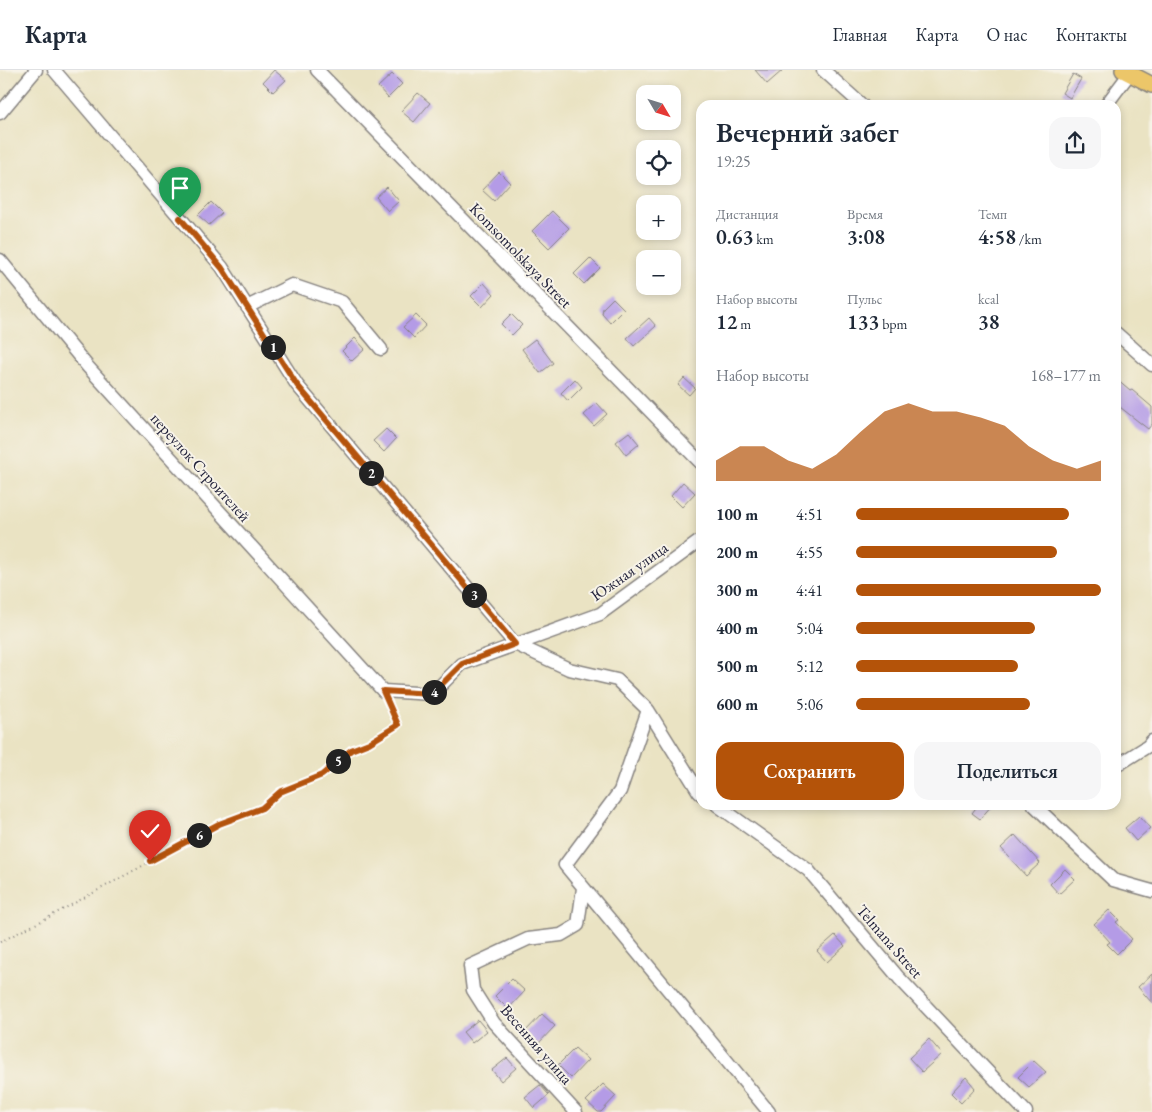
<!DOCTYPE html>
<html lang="ru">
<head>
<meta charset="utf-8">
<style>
  :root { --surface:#fff; --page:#f6f6f7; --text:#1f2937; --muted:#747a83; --line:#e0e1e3; --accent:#b45309 }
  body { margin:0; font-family:"EB Garamond",serif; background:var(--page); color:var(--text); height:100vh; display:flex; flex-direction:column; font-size:19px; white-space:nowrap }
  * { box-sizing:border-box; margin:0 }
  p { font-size:16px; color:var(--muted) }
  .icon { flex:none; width:28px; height:28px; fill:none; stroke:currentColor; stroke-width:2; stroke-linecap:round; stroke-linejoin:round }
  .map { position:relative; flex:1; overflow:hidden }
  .details { position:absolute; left:696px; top:30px; width:425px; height:710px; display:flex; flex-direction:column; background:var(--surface); border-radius:15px; box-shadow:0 2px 8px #0003 }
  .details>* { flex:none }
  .needle { width:32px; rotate:128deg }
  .buttons { position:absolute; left:636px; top:15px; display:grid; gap:10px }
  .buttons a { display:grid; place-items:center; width:45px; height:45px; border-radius:10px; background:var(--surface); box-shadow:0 2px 8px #0003; font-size:25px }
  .pin { position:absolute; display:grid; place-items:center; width:42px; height:42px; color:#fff; margin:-51px -21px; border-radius:50% 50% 50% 0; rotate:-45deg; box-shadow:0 0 5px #0007 }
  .pin .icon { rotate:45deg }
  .km { position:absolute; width:25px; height:25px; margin:-12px; border-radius:50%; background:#222; color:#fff; font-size:14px; line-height:25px; text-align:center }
  .round { display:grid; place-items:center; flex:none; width:52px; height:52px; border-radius:15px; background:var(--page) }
  .overview { display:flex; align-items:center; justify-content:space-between; height:85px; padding:0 20px }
  h1 { font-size:28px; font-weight:600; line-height:38px }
  .metrics { display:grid; grid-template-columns:repeat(3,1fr); gap:8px; height:85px; padding:5px 20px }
  .metrics div { display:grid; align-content:center }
  .metrics b { font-size:21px; font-weight:600 }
  .metrics small { font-size:14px; font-weight:400 }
  .metrics p { font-size:14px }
  .chart { height:140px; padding:10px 20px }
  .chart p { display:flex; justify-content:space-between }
  .chart svg { width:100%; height:90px; margin-top:5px; fill:var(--accent); opacity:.7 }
  .button { display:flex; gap:10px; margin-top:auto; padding:10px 20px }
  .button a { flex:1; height:58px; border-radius:15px; background:var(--accent); color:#fff; font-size:20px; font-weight:600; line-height:58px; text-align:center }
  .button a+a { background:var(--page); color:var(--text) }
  ul { padding:0 20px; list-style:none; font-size:16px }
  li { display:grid; grid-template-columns:80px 60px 1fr; align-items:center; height:38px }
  li i { height:12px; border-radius:6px; background:var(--accent) }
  header { display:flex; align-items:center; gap:30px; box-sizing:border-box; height:70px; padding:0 25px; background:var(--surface); border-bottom:1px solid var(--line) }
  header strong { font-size:24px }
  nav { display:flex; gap:28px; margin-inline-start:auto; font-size:18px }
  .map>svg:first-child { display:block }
</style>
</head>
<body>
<header>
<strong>Карта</strong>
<nav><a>Главная</a><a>Карта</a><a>О нас</a><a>Контакты</a></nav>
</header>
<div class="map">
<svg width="1152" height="1042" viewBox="0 0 1152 1042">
  <rect width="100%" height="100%" fill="#f7f3e8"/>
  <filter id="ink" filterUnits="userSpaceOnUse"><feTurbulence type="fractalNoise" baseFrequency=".02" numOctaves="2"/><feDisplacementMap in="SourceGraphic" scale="10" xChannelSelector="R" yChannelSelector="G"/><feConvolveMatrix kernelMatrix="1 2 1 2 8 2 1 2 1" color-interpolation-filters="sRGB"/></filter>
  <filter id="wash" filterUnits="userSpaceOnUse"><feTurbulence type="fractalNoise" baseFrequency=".0096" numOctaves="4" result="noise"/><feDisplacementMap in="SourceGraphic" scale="20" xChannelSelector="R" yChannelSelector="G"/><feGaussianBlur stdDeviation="1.12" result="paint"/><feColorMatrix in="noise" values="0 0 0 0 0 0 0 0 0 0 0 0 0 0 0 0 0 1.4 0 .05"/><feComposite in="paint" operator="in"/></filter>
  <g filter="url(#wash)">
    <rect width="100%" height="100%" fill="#eae3c3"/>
    <g id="blocks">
      <path fill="#b49be6" d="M274,0L286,10L273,22L263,12Z
        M755,0H783L767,14Z
        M392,4L402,14L388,28L378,17Z
        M1073,4L1081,9L1070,28L1062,23Z
        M418,23L430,33L414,52L401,41Z
        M499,102L510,113L494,131L482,120Z
        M387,117L399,131L388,141L376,127Z
        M211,132L222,143L209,155L198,145Z
        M552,141L569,158L549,178L532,161Z
        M590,188L600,198L584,214L574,204Z
        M484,213L494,224L482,237L471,226Z
        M613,228L624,239L610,253L602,244L603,238Z
        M511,244L522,255L512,265L501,254Z
        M416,245L426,255L414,268L403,257Z
        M649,248L656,256L634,276L627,268Z
        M355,268L365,279L352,291L342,281Z
        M535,269L553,293L540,303L522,279Z
        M684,308L695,318L689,325L678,315Z
        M575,309L582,317L568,331L561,323Z
        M1116,309L1130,321L1132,320L1152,337V354L1148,359L1116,334Z
        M597,333L607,344L594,356L584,345Z
        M386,359L396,369L384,382L373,371Z
        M629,362L639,374L626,385L616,372Z
        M683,412L695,423L682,437L671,426Z
        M978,735H992L980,749L972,743Z
        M1139,746L1150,758L1136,771L1125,758Z
        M1015,765L1040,793L1026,806L1001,778Z
        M1065,799L1075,809L1059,824L1050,814Z
        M1109,840L1119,850L1116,852L1132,869L1117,884L1107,874L1110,872L1094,854Z
        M835,865L845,876L827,892L817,881Z
        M1152,904V933L1138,917Z
        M512,909L525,921L508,939L495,926Z
        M542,944L555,956L538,974L525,962Z
        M478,950L487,961L472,973L463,962Z
        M929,969L942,984L922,1002L909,988Z
        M575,978L588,990L571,1008L558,995Z
        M507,988L516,998L501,1011L492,1000Z
        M1034,991L1046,1002L1029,1017L1018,1007Z
        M966,1007L975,1018L961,1033L951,1023Z
        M603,1014L616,1026L601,1042H598L586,1031Z
        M540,1015L549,1025L534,1038L525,1027Z"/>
    </g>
  </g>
  <g filter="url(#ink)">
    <use href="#blocks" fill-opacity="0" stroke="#86827f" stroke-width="1"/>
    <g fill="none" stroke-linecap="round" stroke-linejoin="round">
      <g stroke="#86827f" stroke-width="15">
        <path id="minor" d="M54,0L222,197L297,315L515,574L569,599L617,610L648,640L620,721L565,795L769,1042
          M317,0L701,393
          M823,0L862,35
          M1106,35L1130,3
          M0,43L36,0
          M0,190L88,297L383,621L432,624L462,594L600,544L701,470
          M247,237L292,215L342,232L381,279
          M1116,263L1152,295
          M648,640L699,722L701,724
          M1116,696L1148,676L1152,671
          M717,735L808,800L899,908L1026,1042
          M1034,735L1113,810L1152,821
          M576,1042L494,953L473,920L470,896L528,869L561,865L578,855L583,818"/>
      </g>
      <g stroke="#86827f" stroke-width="18">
        <path id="major" d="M1123,0L1152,15"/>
      </g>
      <path stroke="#86827f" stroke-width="2" stroke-dasharray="1 4" stroke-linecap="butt" d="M0,872L49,847L219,754L262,738L280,723L322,705L351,680L369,673L398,655L388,633"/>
      <use href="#minor" stroke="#fff" stroke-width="12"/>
      <use href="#major" stroke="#ecc669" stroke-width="15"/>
    </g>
  </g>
  <g fill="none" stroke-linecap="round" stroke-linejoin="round" filter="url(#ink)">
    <g stroke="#fff" stroke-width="10">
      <path id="route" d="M150,791L219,754L262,738L280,722L322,705L351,680L369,673L398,655L383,621L432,624L462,594L515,574L297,315L222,198L180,148"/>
    </g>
    <use href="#route" stroke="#b45309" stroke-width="6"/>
  </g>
  <g text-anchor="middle" stroke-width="4" stroke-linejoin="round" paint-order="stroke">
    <g font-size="16" fill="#22223b" stroke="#f7f3e8">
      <text transform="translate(521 185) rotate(46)" y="6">Komsomolskaya Street</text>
      <text transform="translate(201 397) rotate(48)" y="6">переулок Строителей</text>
      <text transform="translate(629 501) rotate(-35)" y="6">Южная улица</text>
      <text transform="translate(890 871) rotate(49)" y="6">Telmana Street</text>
      <text transform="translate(537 974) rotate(49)" y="6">Весенняя улица</text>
    </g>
  </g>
</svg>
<div class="buttons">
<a><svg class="needle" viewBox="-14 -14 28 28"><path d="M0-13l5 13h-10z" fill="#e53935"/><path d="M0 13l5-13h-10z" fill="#747a83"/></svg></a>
<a><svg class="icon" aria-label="locate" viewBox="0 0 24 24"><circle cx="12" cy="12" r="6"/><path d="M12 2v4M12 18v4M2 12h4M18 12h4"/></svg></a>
<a>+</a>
<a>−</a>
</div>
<div class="pin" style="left:180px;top:148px;background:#1e9e55"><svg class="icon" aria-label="arrive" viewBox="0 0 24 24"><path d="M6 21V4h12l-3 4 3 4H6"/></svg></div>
<div class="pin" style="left:150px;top:791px;background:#d93025"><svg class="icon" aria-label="check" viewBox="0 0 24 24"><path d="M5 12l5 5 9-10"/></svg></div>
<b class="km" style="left:273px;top:277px">1</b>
<b class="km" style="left:371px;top:403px">2</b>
<b class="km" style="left:474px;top:525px">3</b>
<b class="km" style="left:434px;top:622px">4</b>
<b class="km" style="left:338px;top:691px">5</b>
<b class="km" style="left:199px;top:765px">6</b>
<section class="details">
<div class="overview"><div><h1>Вечерний забег</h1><p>19:25</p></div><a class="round"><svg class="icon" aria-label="share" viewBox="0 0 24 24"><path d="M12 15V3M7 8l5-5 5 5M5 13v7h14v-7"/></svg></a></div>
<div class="metrics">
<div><p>Дистанция</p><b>0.63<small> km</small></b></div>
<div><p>Время</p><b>3:08</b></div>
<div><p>Темп</p><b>4:58<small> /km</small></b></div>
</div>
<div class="metrics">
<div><p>Набор высоты</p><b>12<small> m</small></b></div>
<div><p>Пульс</p><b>133<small> bpm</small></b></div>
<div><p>kcal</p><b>38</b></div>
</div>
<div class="chart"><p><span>Набор высоты</span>168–177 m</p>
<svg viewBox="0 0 160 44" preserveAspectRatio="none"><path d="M0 44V34L10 27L20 27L30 34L40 38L50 31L60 20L70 10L80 6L90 10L100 10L110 13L120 17L130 27L140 34L150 38L160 34V44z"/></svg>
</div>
<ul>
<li><b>100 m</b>4:51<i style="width:87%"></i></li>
<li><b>200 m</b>4:55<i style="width:82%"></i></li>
<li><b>300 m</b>4:41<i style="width:100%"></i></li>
<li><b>400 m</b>5:04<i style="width:73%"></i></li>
<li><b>500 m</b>5:12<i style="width:66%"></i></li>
<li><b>600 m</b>5:06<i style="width:71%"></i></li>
</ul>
<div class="button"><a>Сохранить</a><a>Поделиться</a></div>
</section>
</div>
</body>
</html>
